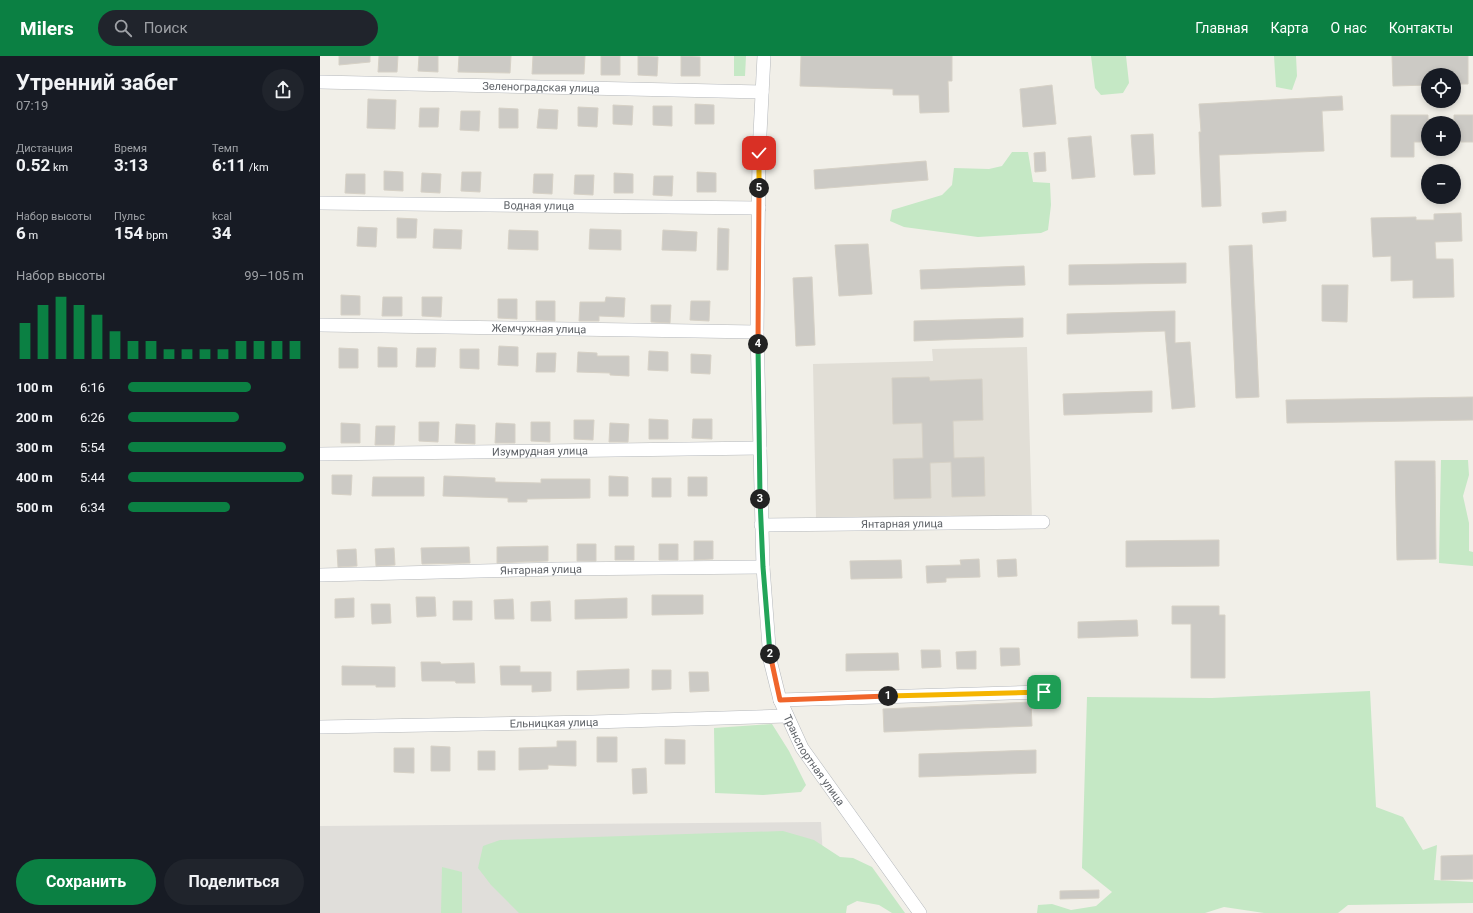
<!DOCTYPE html>
<html lang="ru">
<head>
<meta charset="utf-8">
<style>
  :root { --surface:#171b24; --page:#20242c; --text:#f1f3f6; --muted:#9ea1a6; --accent:#0b8043 }
  body { margin:0; font-family:Roboto,sans-serif; background:var(--page); color:var(--text); height:100vh; display:flex; flex-direction:column; font-size:15px; white-space:nowrap }
  * { box-sizing:border-box; margin:0 }
  p { font-size:13px; color:var(--muted) }
  .icon { flex:none; width:22px; height:22px; fill:none; stroke:currentColor; stroke-width:2; stroke-linecap:round; stroke-linejoin:round }
  .map { position:relative; flex:1; overflow:hidden }
  .details { display:flex; flex-direction:column; background:var(--surface); width:320px }
  .details>* { flex:none }
  .fabs { position:absolute; left:1101px; top:12px; display:grid; gap:8px }
  .fabs a { display:grid; place-items:center; width:40px; height:40px; border-radius:50%; background:var(--surface); box-shadow:0 2px 6px #0003; font-size:20px }
  .pin { position:absolute; display:grid; place-items:center; width:34px; height:34px; color:#fff; margin:-17px; border-radius:8px; box-shadow:0 2px 6px #0006 }
  .km { position:absolute; width:20px; height:20px; margin:-10px; border-radius:50%; background:#222; color:#fff; font-size:11px; line-height:20px; text-align:center }
  .round { display:grid; place-items:center; flex:none; width:42px; height:42px; border-radius:21px; background:var(--page) }
  .overview { display:flex; align-items:center; justify-content:space-between; height:68px; padding:0 16px }
  h1 { font-size:22px; font-weight:700; line-height:30px }
  .metrics { display:grid; grid-template-columns:repeat(3,1fr); gap:6px; height:68px; padding:4px 16px }
  .metrics div { display:grid; align-content:center }
  .metrics b { font-size:17px; font-weight:700 }
  .metrics small { font-size:11px; font-weight:400 }
  .metrics p { font-size:11px }
  .chart { height:112px; padding:8px 16px }
  .chart p { display:flex; justify-content:space-between }
  .chart svg { width:100%; height:72px; margin-top:4px; stroke:var(--accent); stroke-width:6 }
  .primary-button { display:flex; gap:8px; margin-top:auto; padding:8px 16px }
  .primary-button a { flex:1; height:46px; border-radius:24px; background:var(--accent); color:#fff; font-size:16px; font-weight:700; line-height:46px; text-align:center }
  .primary-button a+a { background:var(--page); color:var(--text) }
  ul { padding:0 16px; list-style:none; font-size:13px }
  li { display:grid; grid-template-columns:64px 48px 1fr; align-items:center; height:30px }
  li i { height:10px; border-radius:5px; background:var(--accent) }
  header { display:flex; align-items:center; gap:24px; box-sizing:border-box; height:56px; padding:0 20px; background:var(--accent); color:#fff }
  header strong { font-size:19px }
  nav { display:flex; gap:22px; margin-inline-start:auto; font-size:14px }
  .search { width:280px; height:36px; background:var(--page); display:flex; align-items:center; gap:10px; box-sizing:border-box; padding:0 14px; border-radius:22px; color:var(--muted); font-size:15px }
  main { display:flex; flex:1; min-height:0 }
  .map>svg:first-child { display:block }
</style>
</head>
<body>
<header>
<strong>Milers</strong>
<div class="search"><svg class="icon" aria-label="search" viewBox="0 0 24 24"><circle cx="10" cy="10" r="6"/><path d="M15 15l6 6"/></svg>Поиск</div>
<nav><a>Главная</a><a>Карта</a><a>О нас</a><a>Контакты</a></nav>
</header>
<main>
<section class="details">
<div class="overview"><div><h1>Утренний забег</h1><p>07:19</p></div><a class="round"><svg class="icon" aria-label="share" viewBox="0 0 24 24"><path d="M12 15V3M7 8l5-5 5 5M5 13v7h14v-7"/></svg></a></div>
<div class="metrics">
<div><p>Дистанция</p><b>0.52<small> km</small></b></div>
<div><p>Время</p><b>3:13</b></div>
<div><p>Темп</p><b>6:11<small> /km</small></b></div>
</div>
<div class="metrics">
<div><p>Набор высоты</p><b>6<small> m</small></b></div>
<div><p>Пульс</p><b>154<small> bpm</small></b></div>
<div><p>kcal</p><b>34</b></div>
</div>
<div class="chart"><p><span>Набор высоты</span>99–105 m</p>
<svg viewBox="0 0 160 44" preserveAspectRatio="none"><path d="M5 44V22M15 44V11M25 44V6M35 44V11M45 44V17M55 44V27M65 44V33M75 44V33M85 44V38M95 44V38M105 44V38M115 44V38M125 44V33M135 44V33M145 44V33M155 44V33"/></svg>
</div>
<ul>
<li><b>100 m</b>6:16<i style="width:70%"></i></li>
<li><b>200 m</b>6:26<i style="width:63%"></i></li>
<li><b>300 m</b>5:54<i style="width:90%"></i></li>
<li><b>400 m</b>5:44<i style="width:100%"></i></li>
<li><b>500 m</b>6:34<i style="width:58%"></i></li>
</ul>
<div class="primary-button"><a>Сохранить</a><a>Поделиться</a></div>
</section>
<div class="map">
<svg width="1153" height="857" viewBox="0 0 1153 857">
  <rect width="100%" height="100%" fill="#f1efe8"/>
  <path fill="#e0deda" d="M501,766L506,857H0V770Z"/>
  <path fill="#e1ded6" d="M707,291L712,462H496L493,308L613,305L612,293Z"/>
  <path fill="#c5e8c5" d="M414,0H426L425,20H414Z
    M771,0H806L809,27L803,37L781,39L775,32Z
    M954,0H976L977,20L972,34L956,31Z
    M692,96H708L713,126L730,127L731,149L728,174L721,177L658,181L584,171L570,165L572,154L622,139L632,129L634,112L669,113L682,110Z
    M1121,404H1148L1149,419L1143,440L1149,467V495L1153,496V510L1119,507Z
    M1050,635L1056,751L1083,761L1103,794L1117,789L1114,824L1153,826V847L1028,849L1018,857H944L904,851L885,857H717L718,849L732,848L751,854L776,850L792,836L762,812L767,641L892,642Z
    M452,668L469,695L486,729L481,736L443,739L395,737L394,672Z
    M463,775L494,784L520,801L533,802L552,811L585,857H572L559,849L537,845L527,850L526,857H199L171,829L158,812L163,790L180,784Z
    M122,811L142,816V857H121Z"/>
  <path fill="#cccac5" stroke="#d6d1c6" d="M19,0H50V6L19,9Z
    M59,0H78L77,16H58Z
    M99,0H118V16L98,15Z
    M139,0H191L190,17L138,16Z
    M213,0H265L264,18H212Z
    M281,0H300V19H281Z
    M318,0L338,1L337,20L318,19Z
    M361,0L380,1V20H361Z
    M481,0H632V25H628L629,56L600,57L599,39H573V33L480,30Z
    M1072,0H1148V28H1134V19H1108V29L1073,30Z
    M732,29L736,68L703,71L700,33Z
    M1022,40L1023,54L1002,55L1004,95L899,99L901,150L882,151L879,76H881L879,48Z
    M48,43L76,44L75,73L47,72Z
    M375,48L394,49V68H375Z
    M293,49L313,50L312,69L293,68Z
    M333,50H352V70L333,69Z
    M258,51L278,52L277,71L258,70Z
    M100,52H119L118,71H99Z
    M179,52L198,53V72H179Z
    M219,53L238,54L237,73L217,72Z
    M141,55H160L159,75L140,74Z
    M1071,59H1108V86H1094V101H1071Z
    M1134,59H1153V86H1134Z
    M833,78L835,118L814,119L811,79Z
    M771,80L775,121L752,123L748,82Z
    M725,96L726,115L715,116L714,97Z
    M606,105L608,124L495,133L494,114Z
    M64,115L83,116V135L64,134Z
    M142,116H161L160,136L141,135Z
    M377,116L396,117V136H377Z
    M102,117L121,118L120,137L101,136Z
    M294,117L313,118V137H294Z
    M26,118H45V138L25,137Z
    M214,118H233L232,138L213,137Z
    M255,119H274L273,139L254,138Z
    M334,120H353L352,140L333,139Z
    M966,155V165L943,167L942,157Z
    M1141,157L1142,185L1115,186L1116,203H1133L1134,241L1093,242V224L1071,225V200L1053,201L1051,162L1096,161V164H1114V158Z
    M77,162L97,163L96,182H77Z
    M38,171L57,172L56,191L37,190Z
    M398,172L409,173L408,214H397Z
    M114,173L142,174L141,193L113,192Z
    M270,173L301,174V194L269,193Z
    M189,174L218,175V194L188,193Z
    M343,174L377,176L376,195L342,194Z
    M548,188L552,238L519,240L515,189Z
    M932,189L939,341L916,342L909,190Z
    M866,207V227L749,229V209Z
    M704,210L705,229L601,233L600,214Z
    M492,221L495,289L476,290L473,222Z
    M1002,229H1028L1027,266L1002,265Z
    M21,239L40,240V259H21Z
    M63,241H82V260H62Z
    M102,241H122L121,261L102,260Z
    M286,241L305,242L304,261L279,260V265H259L260,246H285Z
    M178,243H197V263L178,262Z
    M216,245H235V265L216,264Z
    M371,245H390L389,265L370,264Z
    M331,249H351L350,267L331,266Z
    M855,255V287L870,286L875,351L852,353L845,275L747,278V258Z
    M703,262V281L594,285V265Z
    M179,290L198,291V310L178,309Z
    M58,291L77,292V311H58Z
    M19,292L38,293V312H19Z
    M97,292H116L115,311H96Z
    M140,293H159V313L140,312Z
    M329,295L348,296V315L328,314Z
    M258,296L277,297V300H309V320L290,319V317L257,316Z
    M217,297H236L235,316H216Z
    M371,298L391,299L390,318L371,317Z
    M609,321L610,325L662,323L663,364L633,365L634,402L664,401L665,440L632,441L631,406L610,407L611,442L574,443L573,403L603,402L602,367L573,368L572,322Z
    M832,335V356L744,359L743,338Z
    M1153,341V364L967,367L966,344Z
    M329,363L348,364V383H329Z
    M373,363H392V383L372,382Z
    M254,364H274L273,384L254,383Z
    M99,366H119L118,386L99,385Z
    M211,366H230V386L211,385Z
    M21,367L40,368V387H21Z
    M176,367L195,368V387H175Z
    M290,367L309,368L308,386H289Z
    M136,368L155,369V388L135,387Z
    M56,370H75L74,389H55Z
    M1075,405H1115L1116,503L1077,504Z
    M12,419H32L31,439L12,438Z
    M124,420L175,422V426L221,427V423H270V442L207,443V446H188V442L123,440Z
    M289,420L308,421V440H289Z
    M53,421H104V440H52Z
    M368,421H387V440H368Z
    M332,422H351V441H332Z
    M899,484V510L806,511V485Z
    M374,485H393V503L374,504Z
    M257,488H276V505H257Z
    M339,488H358V504H339Z
    M228,490V505L177,507V491Z
    M295,490H314V504H295Z
    M149,491L150,507L102,508L101,492Z
    M74,492L75,509L56,510L55,493Z
    M36,493L37,510L18,511L17,494Z
    M659,503L660,521L626,522V526L607,527L606,510L641,509L640,504Z
    M696,503L697,520L678,521L677,504Z
    M581,504L582,522L531,523L530,505Z
    M332,539H383V558L332,559Z
    M96,541H115L116,560L97,561Z
    M34,542V561L15,562V543Z
    M307,542V562L255,563V544Z
    M193,543L194,563H175L174,544Z
    M133,545H152V564H133Z
    M230,545L231,565H211V546Z
    M51,548H70L71,567L52,568Z
    M852,550H899V559H905V622H871V568H852Z
    M817,564L818,580L758,582V566Z
    M680,592H699L700,609L681,610Z
    M601,594H620L621,611L602,612Z
    M656,595V613H637L636,596Z
    M578,597L579,614L526,615V598Z
    M101,606H120L121,608L154,607L155,627H136L135,625H102Z
    M22,610L75,611V631H56V629H22Z
    M180,610H200V616H231V635L212,636V629H181Z
    M309,613V632L257,634V615Z
    M332,614H351V633L332,634Z
    M369,616H388L389,635L370,636Z
    M711,646L712,670L564,676L563,653Z
    M277,681H297V706H277Z
    M345,683L365,684V708H345Z
    M237,685H256V710L228,709V713L199,714V692L237,691Z
    M111,690L130,691V715H111Z
    M74,692H94V717L74,716Z
    M716,694V717L599,721V698Z
    M158,695H175V714H158Z
    M326,712L327,737L313,738L312,713Z
    M1153,799V823L1121,824V800Z
    M779,834V842L740,843V835Z"/>
  <g fill="none" stroke-linecap="round" stroke-linejoin="round">
    <g stroke="#b5b8bc" stroke-width="14">
      <g id="minor">
        <path id="s1" d="M444,0L439,97L437,276L443,511L450,604L460,644L482,692L600,857"/>
        <path id="s2" d="M0,26L442,36"/>
        <path id="s3" d="M0,147L439,152"/>
        <path id="s4" d="M0,269L437,276"/>
        <path id="s5" d="M0,398L440,392"/>
        <path id="s6" d="M441,469L723,466"/>
        <path id="s7" d="M0,519L237,513L443,511"/>
        <path d="M460,644L724,636"/>
        <path id="s8" d="M0,671L273,666L467,660"/>
      </g>
    </g>
    <use href="#minor" stroke="#fff" stroke-width="13"/>
  </g>
  <g fill="none" stroke-linecap="round" stroke-linejoin="round">
    <g stroke="#fff" stroke-width="8">
      <path id="split-1" d="M568,640L724,636"/>
    </g>
    <g stroke="#fff" stroke-width="8">
      <path id="split-2" d="M450,598L460,644L568,640"/>
    </g>
    <g stroke="#fff" stroke-width="8">
      <path id="split-3" d="M440,443L443,511L450,598"/>
    </g>
    <g stroke="#fff" stroke-width="8">
      <path id="split-4" d="M438,288L440,443"/>
    </g>
    <g stroke="#fff" stroke-width="8">
      <path id="split-5" d="M438,288L439,132"/>
    </g>
    <g stroke="#fff" stroke-width="8">
      <path id="split-6" d="M439,132V97"/>
    </g>
    <use href="#split-1" stroke="#f5b400" stroke-width="5"/>
    <use href="#split-2" stroke="#f0652b" stroke-width="5"/>
    <use href="#split-3" stroke="#22a559" stroke-width="5"/>
    <use href="#split-4" stroke="#22a559" stroke-width="5"/>
    <use href="#split-5" stroke="#f0652b" stroke-width="5"/>
    <use href="#split-6" stroke="#f5b400" stroke-width="5"/>
  </g>
  <g text-anchor="middle" stroke-width="3" stroke-linejoin="round" paint-order="stroke">
    <g font-size="11" fill="#5f6368" stroke="#fff">
      <text dy="4" stroke="none"><textPath href="#s2" startOffset="221">Зеленоградская улица</textPath></text>
      <text dy="4" stroke="none"><textPath href="#s3" startOffset="219">Водная улица</textPath></text>
      <text dy="4" stroke="none"><textPath href="#s4" startOffset="219">Жемчужная улица</textPath></text>
      <text dy="4" stroke="none"><textPath href="#s5" startOffset="220">Изумрудная улица</textPath></text>
      <text dy="4" stroke="none"><textPath href="#s6" startOffset="141">Янтарная улица</textPath></text>
      <text dy="4" stroke="none"><textPath href="#s7" startOffset="221">Янтарная улица</textPath></text>
      <text dy="4" stroke="none"><textPath href="#s8" startOffset="234">Ельницкая улица</textPath></text>
      <text dy="4" stroke="none"><textPath href="#s1" startOffset="715">Транспортная улица</textPath></text>
    </g>
  </g>
</svg>
<div class="fabs">
<a><svg class="icon" aria-label="locate" viewBox="0 0 24 24"><circle cx="12" cy="12" r="6"/><path d="M12 2v4M12 18v4M2 12h4M18 12h4"/></svg></a>
<a>+</a>
<a>−</a>
</div>
<div class="pin" style="left:724px;top:636px;background:#1e9e55"><svg class="icon" aria-label="arrive" viewBox="0 0 24 24"><path d="M6 21V4h12l-3 4 3 4H6"/></svg></div>
<div class="pin" style="left:439px;top:97px;background:#d93025"><svg class="icon" aria-label="check" viewBox="0 0 24 24"><path d="M5 12l5 5 9-10"/></svg></div>
<b class="km" style="left:568px;top:640px">1</b>
<b class="km" style="left:450px;top:598px">2</b>
<b class="km" style="left:440px;top:443px">3</b>
<b class="km" style="left:438px;top:288px">4</b>
<b class="km" style="left:439px;top:132px">5</b>
</div>
</main>
</body>
</html>
